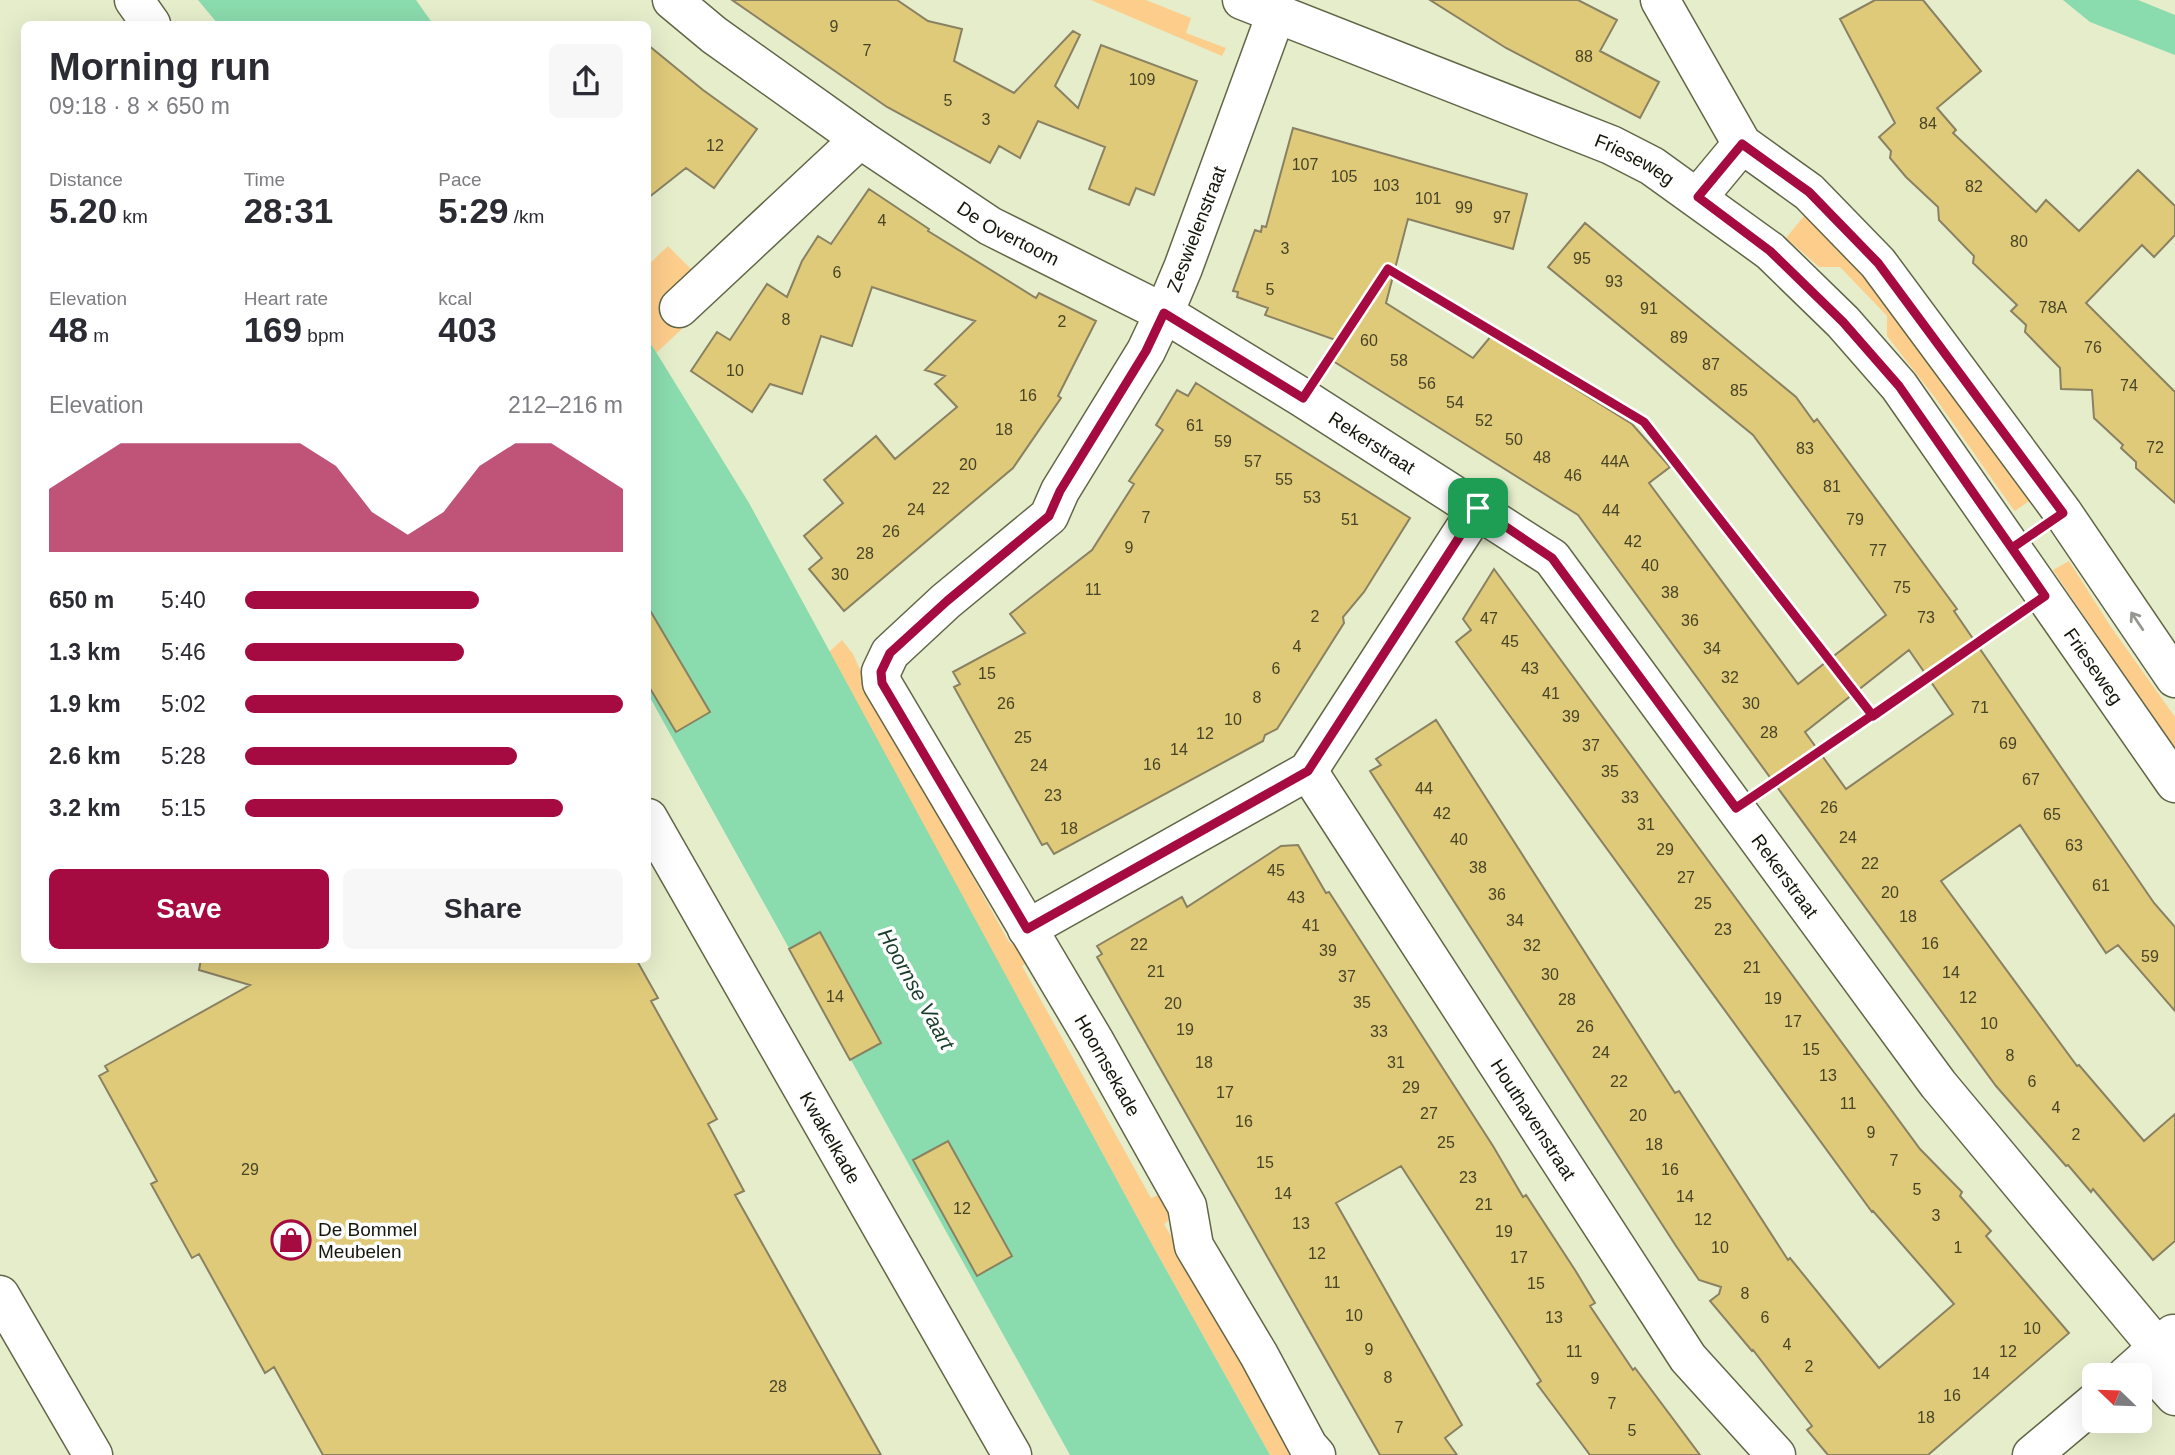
<!DOCTYPE html>
<html lang="en">
<head>
<meta charset="utf-8">
<style>
  :root { --surface:#fff; --page:#f7f7f7; --text:#2b2b33; --muted:#7c7c81; --accent:#a50b40 }
  body { margin:0; font-family:Arial,sans-serif; background:var(--page); color:var(--text); height:100vh; display:flex; flex-direction:column; font-size:26px; white-space:nowrap }
  * { box-sizing:border-box; margin:0 }
  p { font-size:23px; color:var(--muted) }
  .icon { flex:none; width:38px; height:38px; fill:none; stroke:currentColor; stroke-width:2; stroke-linecap:round; stroke-linejoin:round }
  .map { position:relative; flex:1; overflow:hidden }
  .sheet { position:absolute; left:21px; top:21px; width:630px; height:942px; display:flex; flex-direction:column; background:var(--surface); border-radius:10px; box-shadow:0 7px 28px #0002 }
  .sheet>* { flex:none }
  .needle { width:46px; rotate:293deg }
  .tools { position:absolute; left:2082px; top:1363px; display:grid; gap:14px }
  .tools a { display:grid; place-items:center; width:70px; height:70px; border-radius:10px; background:var(--surface); box-shadow:0 7px 28px #0002; font-size:35px }
  .pin { position:absolute; display:grid; place-items:center; width:60px; height:60px; color:#fff; margin:-30px; border-radius:14px; box-shadow:0 4px 10px #0006 }
  .round { display:grid; place-items:center; flex:none; width:74px; height:74px; border-radius:10px; background:var(--page) }
  .head { display:flex; align-items:center; justify-content:space-between; height:119px; padding:0 28px }
  h1 { font-size:38px; font-weight:700; line-height:52px }
  .metrics { display:grid; grid-template-columns:repeat(3,1fr); gap:10px; height:119px; padding:7px 28px }
  .metrics div { display:grid; align-content:center }
  .metrics b { font-size:35px; font-weight:700 }
  .metrics small { font-size:19px; font-weight:400 }
  .metrics p { font-size:19px }
  .chart { height:196px; padding:14px 28px }
  .chart p { display:flex; justify-content:space-between }
  .chart svg { width:100%; height:126px; margin-top:7px; fill:var(--accent); opacity:.7 }
  .button { display:flex; gap:14px; margin-top:auto; padding:14px 28px }
  .button a { flex:1; height:80px; border-radius:10px; background:var(--accent); color:#fff; font-size:28px; font-weight:700; line-height:80px; text-align:center }
  .button a+a { background:var(--page); color:var(--text) }
  ul { padding:0 28px; list-style:none; font-size:23px }
  li { display:grid; grid-template-columns:112px 84px 1fr; align-items:center; height:52px }
  li i { height:18px; border-radius:9px; background:var(--accent) }
  .map>svg:first-child { display:block }
</style>
</head>
<body>
<div class="map">
<svg width="2175" height="1455" viewBox="0 0 2175 1455">
  <rect width="100%" height="100%" fill="#e6edcb"/>
  <path fill="#fdcd8c" d="M1091,0H1146L1191,18L1186,33L1226,48L1222,56Z
    M1805,215L1821,229L1877,290L2032,499L2015,511L2013,509L1936,399L1887,336V316L1840,267H1819L1786,238Z
    M668,246L691,269V273L659,303L682,329L656,353L648,339V265Z
    M2069,561L2111,627L2175,717V750L2053,570Z
    M842,640L853,654L869,690L1009,942L1026,953L1031,960L1022,966L1151,1198L1161,1194L1167,1205L1168,1221L1164,1224L1300,1455H1270L1154,1248L829,652Z"/>
  <path fill="#8adbad" d="M198,0H416L433,24H218Z
    M2063,0H2138L2175,15V55L2090,22Z
    M648,339L749,503L1154,1248L1270,1455H1070L648,694Z"/>
  <path fill="#dfca79" stroke="#898162" stroke-width="2" fill-rule="evenodd" d="M732,0H897L928,21L962,29L954,61L1014,93L1073,31L1080,35L1055,86L1078,108L1101,45L1197,81L1154,195L1136,188L1129,205L1089,189L1105,147L1038,121L1020,158L999,146L990,163L887,107Z
    M1430,0H1578L1617,20L1600,51L1659,82L1640,118L1506,48Z
    M1875,0H1923L1981,71L1937,108L1956,130L1953,133L2036,212L2046,200L2079,231L2138,170L2175,206V235L2154,257L2142,245L2086,303L2175,392V503L2136,468V462L2121,448L2123,445L2094,418L2092,390L2061,389L2060,368L2025,332L2026,325L2011,311L2017,305L1973,263L1974,256L1939,220L1938,207L1906,177L1890,158L1891,151L1879,137L1895,123L1840,19Z
    M648,45L703,90L757,129L714,188L686,168L648,198Z
    M1293,128L1527,194L1513,249L1408,219L1386,303L1473,358L1491,336L1632,424L1670,467L1649,483L1798,684L1886,615L1753,435L1548,267L1585,223L1796,397L1814,422L1817,419L1957,609L1954,611L2154,903L2175,927V1011L2118,945L2106,953L2020,825L1941,881L2077,1066L2079,1065L2144,1141L2175,1114V1241L2153,1260L2093,1189L2091,1192L2068,1165L2066,1166L1996,1086L1578,515L1333,361L1344,343L1265,315L1268,308L1237,297L1238,292L1233,291L1255,230L1261,232L1262,226L1266,227ZM1909,650L1953,714L1846,789L1805,732Z
    M869,189L929,229L928,231L1036,298L1039,293L1096,321L1058,396L1061,398L1013,468L844,611L809,569L822,558L804,536L843,503L824,480L876,436L895,459L957,407L935,384L945,376L925,370L975,321L872,287L852,346L821,336L802,394L770,384L752,412L691,371L717,332L730,340L767,284L787,297L802,261L818,236L831,244Z
    M1196,383L1410,518L1364,592L1343,617L1344,623L1277,729L1265,735L1263,741L1054,854L1047,843L1042,845L954,687L960,684L953,672L1025,633L1010,614L1092,550L1134,484L1129,481L1163,430L1156,425L1177,390L1188,396Z
    M1494,569L1920,1149L1962,1192L1960,1196L1991,1231L1986,1236L2069,1333L1928,1455H1828L1807,1430L1812,1426L1753,1350L1752,1351L1710,1301L1719,1294L1721,1287L1699,1280L1676,1246L1370,771L1381,765L1376,759L1436,720L1675,1093L1679,1091L1788,1260L1790,1258L1879,1368L1954,1304L1873,1211L1872,1212L1456,642L1471,630L1463,619Z
    M648,607L710,712L676,732L648,685Z
    M1298,845L1326,893L1329,892L1395,994L1493,1146L1523,1197L1526,1195L1575,1270L1595,1303L1590,1306L1633,1370L1635,1368L1700,1455H1590L1537,1384L1541,1381L1401,1166L1336,1203L1462,1425L1445,1438L1457,1455H1380L1097,957L1102,954L1097,946L1182,897L1187,907L1281,846Z
    M820,932L881,1043L850,1060L789,949Z
    M201,959H636L658,998L651,1001L717,1119L708,1124L744,1191L735,1195L881,1455H323L274,1367L265,1373L199,1254L192,1258L151,1184L157,1181L99,1076L108,1071L105,1066L250,985L199,970Z
    M948,1141L1012,1256L977,1276L913,1160Z"/>
  <g fill="none" stroke-linecap="round" stroke-linejoin="round">
    <g stroke="#616648" stroke-width="41">
      <g id="minor">
        <path d="M134,0L151,24"/>
        <path id="s1" d="M672,0L714,35L860,139L990,226L1164,313L1303,398L1552,558L1938,1084L2158,1348L2166,1386L2175,1396"/>
        <path id="s2" d="M1242,0L1611,145L1652,166L1770,251L1843,322L1899,386L2175,783"/>
        <path d="M1660,0L1742,144L1809,192L1878,263L2063,513L2175,678"/>
        <path id="s3" d="M1276,14L1183,268L1164,313L1146,351L1060,491L1049,516L946,601L890,653L881,672L882,683L1095,1042L1187,1206L1194,1246L1259,1355L1308,1446L1316,1455"/>
        <path d="M1698,197L1742,144"/>
        <path d="M679,308L860,139"/>
        <path id="s4" d="M1308,771L1688,1358L1776,1455"/>
        <path id="s5" d="M648,818L1012,1455"/>
        <path d="M1027,929L1308,771L1478,508"/>
        <path d="M2126,1376L2173,1334"/>
        <path d="M2032,1455L2095,1402"/>
      </g>
    </g>
    <g stroke="#616648" stroke-width="41">
      <path id="major" d="M0,1295L93,1455"/>
    </g>
    <path stroke="#7e836c" stroke-width="4.5" stroke-dasharray="3.5 5" stroke-linecap="butt" d="M1326,362L1388,269L1644,422L1873,716
      M1772,784L2010,621"/>
    <use href="#minor" stroke="#fff" stroke-width="38"/>
    <use href="#major" stroke="#fff" stroke-width="38"/>
  </g>
  <defs><path id="oneway-shaft" d="M-6 0H5M1.5-3L5.5 0L1.5 3" fill="none" stroke-width="1.6" stroke-linecap="round" stroke-linejoin="round" transform="scale(1.75)"/></defs>
  <use stroke="#969791" href="#oneway-shaft" transform="translate(2137 621) rotate(-124)"/>
  <g fill="none" stroke-linecap="round" stroke-linejoin="round">
    <g stroke="#fff" stroke-width="14">
      <path id="route" d="M1478,508L1308,771L1027,929L882,683L881,672L890,653L947,601L1049,516L1060,491L1146,351L1164,313L1303,398L1388,269L1644,422L1873,716L2045,596L2012,548L2063,513L1878,263L1809,192L1742,144L1698,197L1770,251L1843,322L1899,386L2045,596C1942,667 1840,738 1736,808L1552,558L1478,508"/>
    </g>
    <use href="#route" stroke="#a50b40" stroke-width="9"/>
  </g>
  <defs>
    <g id="shop-ring" transform="scale(2.0125)"><circle r="9.5" fill="#fff" stroke="#a50b40" stroke-width="1.5"/><path d="M-5-2.5h2.3a2.7 3.5 0 0 1 5.4 0H5L5.5 6h-11ZM-1.5-2.5h3a1.5 2.3 0 0 0-3 0Z" fill="#a50b40"/></g>
  </defs>
  <g fill-rule="evenodd">
    <use href="#shop-ring" x="291" y="1240"/>
  </g>
  <g text-anchor="middle" stroke-width="7" stroke-linejoin="round" paint-order="stroke">
    <g font-size="16" fill="#484426">
      <text x="834" y="32">9</text>
      <text x="867" y="56">7</text>
      <text x="1584" y="62">88</text>
      <text x="1142" y="85">109</text>
      <text x="948" y="106">5</text>
      <text x="986" y="125">3</text>
      <text x="1928" y="129">84</text>
      <text x="715" y="151">12</text>
      <text x="1305" y="170">107</text>
      <text x="1344" y="182">105</text>
      <text x="1386" y="191">103</text>
      <text x="1974" y="192">82</text>
      <text x="1428" y="204">101</text>
      <text x="1464" y="213">99</text>
      <text x="1502" y="223">97</text>
      <text x="882" y="226">4</text>
      <text x="2019" y="247">80</text>
      <text x="1285" y="254">3</text>
      <text x="1582" y="264">95</text>
      <text x="837" y="278">6</text>
      <text x="1614" y="287">93</text>
      <text x="1270" y="295">5</text>
      <text x="2053" y="313">78A</text>
      <text x="1649" y="314">91</text>
      <text x="786" y="325">8</text>
      <text x="1062" y="327">2</text>
      <text x="1679" y="343">89</text>
      <text x="1369" y="346">60</text>
      <text x="2093" y="353">76</text>
      <text x="1399" y="366">58</text>
      <text x="1711" y="370">87</text>
      <text x="735" y="376">10</text>
      <text x="1427" y="389">56</text>
      <text x="2129" y="391">74</text>
      <text x="1739" y="396">85</text>
      <text x="1028" y="401">16</text>
      <text x="1455" y="408">54</text>
      <text x="1484" y="426">52</text>
      <text x="1195" y="431">61</text>
      <text x="1004" y="435">18</text>
      <text x="1514" y="445">50</text>
      <text x="1223" y="447">59</text>
      <text x="2155" y="453">72</text>
      <text x="1805" y="454">83</text>
      <text x="1542" y="463">48</text>
      <text x="1253" y="467">57</text>
      <text x="1615" y="467">44A</text>
      <text x="968" y="470">20</text>
      <text x="1573" y="481">46</text>
      <text x="1284" y="485">55</text>
      <text x="1832" y="492">81</text>
      <text x="941" y="494">22</text>
      <text x="1312" y="503">53</text>
      <text x="916" y="515">24</text>
      <text x="1611" y="516">44</text>
      <text x="1146" y="523">7</text>
      <text x="1350" y="525">51</text>
      <text x="1855" y="525">79</text>
      <text x="891" y="537">26</text>
      <text x="1633" y="547">42</text>
      <text x="1129" y="553">9</text>
      <text x="1878" y="556">77</text>
      <text x="865" y="559">28</text>
      <text x="1650" y="571">40</text>
      <text x="840" y="580">30</text>
      <text x="1902" y="593">75</text>
      <text x="1093" y="595">11</text>
      <text x="1670" y="598">38</text>
      <text x="1315" y="622">2</text>
      <text x="1926" y="623">73</text>
      <text x="1489" y="624">47</text>
      <text x="1690" y="626">36</text>
      <text x="1510" y="647">45</text>
      <text x="1297" y="652">4</text>
      <text x="1712" y="654">34</text>
      <text x="1276" y="674">6</text>
      <text x="1530" y="674">43</text>
      <text x="987" y="679">15</text>
      <text x="1730" y="683">32</text>
      <text x="1551" y="699">41</text>
      <text x="1257" y="703">8</text>
      <text x="1006" y="709">26</text>
      <text x="1751" y="709">30</text>
      <text x="1980" y="713">71</text>
      <text x="1571" y="722">39</text>
      <text x="1233" y="725">10</text>
      <text x="1769" y="738">28</text>
      <text x="1205" y="739">12</text>
      <text x="1023" y="743">25</text>
      <text x="2008" y="749">69</text>
      <text x="1591" y="751">37</text>
      <text x="1179" y="755">14</text>
      <text x="1152" y="770">16</text>
      <text x="1039" y="771">24</text>
      <text x="1610" y="777">35</text>
      <text x="2031" y="785">67</text>
      <text x="1424" y="794">44</text>
      <text x="1053" y="801">23</text>
      <text x="1630" y="803">33</text>
      <text x="1829" y="813">26</text>
      <text x="1442" y="819">42</text>
      <text x="2052" y="820">65</text>
      <text x="1646" y="830">31</text>
      <text x="1069" y="834">18</text>
      <text x="1848" y="843">24</text>
      <text x="1459" y="845">40</text>
      <text x="2074" y="851">63</text>
      <text x="1665" y="855">29</text>
      <text x="1870" y="869">22</text>
      <text x="1478" y="873">38</text>
      <text x="1276" y="876">45</text>
      <text x="1686" y="883">27</text>
      <text x="2101" y="891">61</text>
      <text x="1890" y="898">20</text>
      <text x="1497" y="900">36</text>
      <text x="1296" y="903">43</text>
      <text x="1703" y="909">25</text>
      <text x="1908" y="922">18</text>
      <text x="1515" y="926">34</text>
      <text x="1311" y="931">41</text>
      <text x="1723" y="935">23</text>
      <text x="1930" y="949">16</text>
      <text x="1139" y="950">22</text>
      <text x="1532" y="951">32</text>
      <text x="1328" y="956">39</text>
      <text x="2150" y="962">59</text>
      <text x="1752" y="973">21</text>
      <text x="1156" y="977">21</text>
      <text x="1951" y="978">14</text>
      <text x="1550" y="980">30</text>
      <text x="1347" y="982">37</text>
      <text x="835" y="1002">14</text>
      <text x="1968" y="1003">12</text>
      <text x="1773" y="1004">19</text>
      <text x="1567" y="1005">28</text>
      <text x="1362" y="1008">35</text>
      <text x="1173" y="1009">20</text>
      <text x="1793" y="1027">17</text>
      <text x="1989" y="1029">10</text>
      <text x="1585" y="1032">26</text>
      <text x="1185" y="1035">19</text>
      <text x="1379" y="1037">33</text>
      <text x="1811" y="1055">15</text>
      <text x="1601" y="1058">24</text>
      <text x="2010" y="1061">8</text>
      <text x="1204" y="1068">18</text>
      <text x="1396" y="1068">31</text>
      <text x="1828" y="1081">13</text>
      <text x="1619" y="1087">22</text>
      <text x="2032" y="1087">6</text>
      <text x="1411" y="1093">29</text>
      <text x="1225" y="1098">17</text>
      <text x="1848" y="1109">11</text>
      <text x="2056" y="1113">4</text>
      <text x="1429" y="1119">27</text>
      <text x="1638" y="1121">20</text>
      <text x="1244" y="1127">16</text>
      <text x="1871" y="1138">9</text>
      <text x="2076" y="1140">2</text>
      <text x="1446" y="1148">25</text>
      <text x="1654" y="1150">18</text>
      <text x="1894" y="1166">7</text>
      <text x="1265" y="1168">15</text>
      <text x="250" y="1175">29</text>
      <text x="1670" y="1175">16</text>
      <text x="1468" y="1183">23</text>
      <text x="1917" y="1195">5</text>
      <text x="1283" y="1199">14</text>
      <text x="1685" y="1202">14</text>
      <text x="1484" y="1210">21</text>
      <text x="962" y="1214">12</text>
      <text x="1936" y="1221">3</text>
      <text x="1703" y="1225">12</text>
      <text x="1301" y="1229">13</text>
      <text x="1504" y="1237">19</text>
      <text x="1720" y="1253">10</text>
      <text x="1958" y="1253">1</text>
      <text x="1317" y="1259">12</text>
      <text x="1519" y="1263">17</text>
      <text x="1332" y="1288">11</text>
      <text x="1536" y="1289">15</text>
      <text x="1745" y="1299">8</text>
      <text x="1354" y="1321">10</text>
      <text x="1554" y="1323">13</text>
      <text x="1765" y="1323">6</text>
      <text x="2032" y="1334">10</text>
      <text x="1787" y="1350">4</text>
      <text x="1369" y="1355">9</text>
      <text x="1574" y="1357">11</text>
      <text x="2008" y="1357">12</text>
      <text x="1809" y="1372">2</text>
      <text x="1981" y="1379">14</text>
      <text x="1388" y="1383">8</text>
      <text x="1595" y="1384">9</text>
      <text x="778" y="1392">28</text>
      <text x="1952" y="1401">16</text>
      <text x="1612" y="1409">7</text>
      <text x="1926" y="1423">18</text>
      <text x="1399" y="1433">7</text>
      <text x="1632" y="1436">5</text>
    </g>
    <g font-size="19" fill="#15170b" stroke="#fff">
      <text dy="7" stroke="none"><textPath href="#s2" startOffset="424">Frieseweg</textPath></text>
      <text transform="translate(1196 229) rotate(-69)" y="7">Zeswielenstraat</text>
      <text dy="7" stroke="none"><textPath href="#s1" startOffset="410">De Overtoom</textPath></text>
      <text dy="7" stroke="none"><textPath href="#s1" startOffset="830">Rekerstraat</textPath></text>
      <text dy="7" stroke="none"><textPath href="#s2" startOffset="1116">Frieseweg</textPath></text>
      <text dy="7" stroke="none"><textPath href="#s1" startOffset="1438">Rekerstraat</textPath></text>
      <text dy="7" stroke="none"><textPath href="#s3" startOffset="1239">Hoornsekade</textPath></text>
      <text dy="7" stroke="none"><textPath href="#s4" startOffset="415">Houthavenstraat</textPath></text>
      <text dy="7" stroke="none"><textPath href="#s5" startOffset="368">Kwakelkade</textPath></text>
    </g>
    <g font-size="19" fill="#15170b" stroke="#fff" text-anchor="start">
      <text x="318" y="1236">De Bommel<tspan x="318" dy="22">Meubelen</tspan></text>
    </g>
    <g font-size="21" font-style="italic" fill="#1a3d2a" stroke="#fff">
      <text transform="translate(916 989) rotate(61)" y="7">Hoornse Vaart</text>
    </g>
  </g>
</svg>
<div class="tools">
<a><svg class="needle" viewBox="-14 -14 28 28"><path d="M0-13l5 13h-10z" fill="#e53935"/><path d="M0 13l5-13h-10z" fill="#7c7c81"/></svg></a>
</div>
<div class="pin" style="left:1478px;top:508px;background:#1e9e55"><svg class="icon" aria-label="arrive" viewBox="0 0 24 24"><path d="M6 21V4h12l-3 4 3 4H6"/></svg></div>
<section class="sheet">
<div class="head"><div><h1>Morning run</h1><p>09:18 · 8 × 650 m</p></div><a class="round"><svg class="icon" aria-label="share" viewBox="0 0 24 24"><path d="M12 15V3M7 8l5-5 5 5M5 13v7h14v-7"/></svg></a></div>
<div class="metrics">
<div><p>Distance</p><b>5.20<small> km</small></b></div>
<div><p>Time</p><b>28:31</b></div>
<div><p>Pace</p><b>5:29<small> /km</small></b></div>
</div>
<div class="metrics">
<div><p>Elevation</p><b>48<small> m</small></b></div>
<div><p>Heart rate</p><b>169<small> bpm</small></b></div>
<div><p>kcal</p><b>403</b></div>
</div>
<div class="chart"><p><span>Elevation</span>212–216 m</p>
<svg viewBox="0 0 160 44" preserveAspectRatio="none"><path d="M0 44V22L10 14L20 6L30 6L40 6L50 6L60 6L70 6L80 14L90 30L100 38L110 30L120 14L130 6L140 6L150 14L160 22V44z"/></svg>
</div>
<ul>
<li><b>650 m</b>5:40<i style="width:62%"></i></li>
<li><b>1.3 km</b>5:46<i style="width:58%"></i></li>
<li><b>1.9 km</b>5:02<i style="width:100%"></i></li>
<li><b>2.6 km</b>5:28<i style="width:72%"></i></li>
<li><b>3.2 km</b>5:15<i style="width:84%"></i></li>
</ul>
<div class="button"><a>Save</a><a>Share</a></div>
</section>
</div>
</body>
</html>
